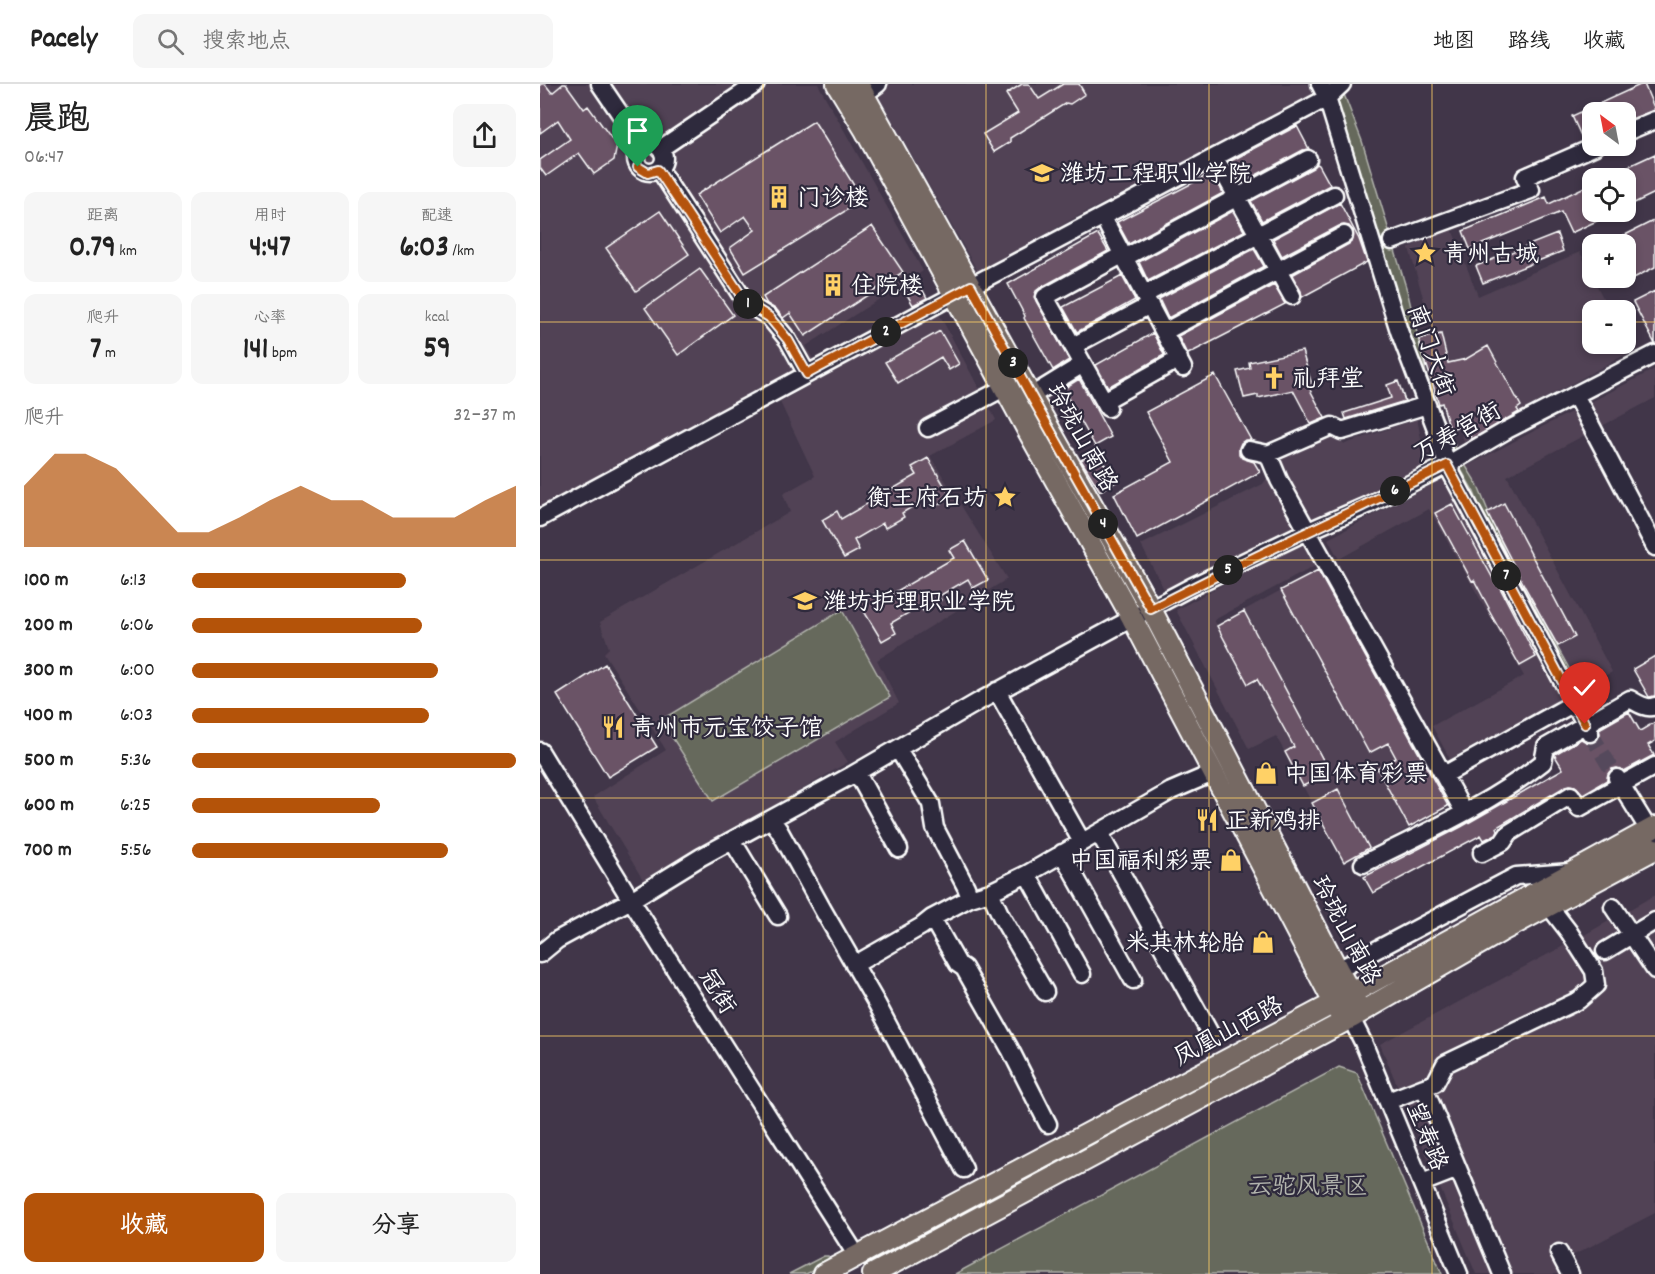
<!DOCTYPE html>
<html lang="zh">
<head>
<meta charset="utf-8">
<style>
  :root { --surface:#fff; --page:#f6f6f6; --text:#222; --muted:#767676; --line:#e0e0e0; --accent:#b45309 }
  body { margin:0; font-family:Dekko,"LXGW WenKai TC",sans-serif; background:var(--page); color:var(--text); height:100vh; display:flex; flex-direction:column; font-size:22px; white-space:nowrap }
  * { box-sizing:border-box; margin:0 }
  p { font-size:20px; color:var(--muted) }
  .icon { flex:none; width:33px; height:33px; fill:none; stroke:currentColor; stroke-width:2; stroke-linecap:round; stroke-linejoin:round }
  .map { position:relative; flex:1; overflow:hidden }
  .drawer { display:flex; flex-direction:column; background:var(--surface); width:540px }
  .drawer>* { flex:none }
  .needle { width:39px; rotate:328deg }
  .fabs { position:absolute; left:1042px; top:18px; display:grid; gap:12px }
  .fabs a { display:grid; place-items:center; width:54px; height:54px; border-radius:12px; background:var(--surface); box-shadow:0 3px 9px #0003; font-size:30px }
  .pin { position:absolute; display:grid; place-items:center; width:51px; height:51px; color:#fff; margin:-62px -26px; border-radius:50% 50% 50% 0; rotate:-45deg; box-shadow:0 0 6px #0007 }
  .pin .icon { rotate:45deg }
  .km { position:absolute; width:30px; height:30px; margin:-15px; border-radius:50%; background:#222; color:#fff; font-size:16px; line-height:30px; text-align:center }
  .round { display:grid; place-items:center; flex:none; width:63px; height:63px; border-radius:12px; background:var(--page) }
  .summary { display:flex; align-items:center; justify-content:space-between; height:102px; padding:0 24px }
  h1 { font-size:33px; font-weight:800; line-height:45px }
  .figures { display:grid; grid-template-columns:repeat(3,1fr); gap:9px; height:102px; padding:6px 24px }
  .figures div { display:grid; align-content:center; border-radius:12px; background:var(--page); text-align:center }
  .figures b { font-size:30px; font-weight:800 }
  .figures small { font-size:16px; font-weight:400 }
  .figures p { font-size:16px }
  .chart { height:168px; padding:12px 24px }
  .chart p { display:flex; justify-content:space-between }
  .chart svg { width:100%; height:108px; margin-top:6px; fill:var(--accent); opacity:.7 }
  .button { display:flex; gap:12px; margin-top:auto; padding:12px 24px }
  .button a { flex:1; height:69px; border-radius:12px; background:var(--accent); color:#fff; font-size:24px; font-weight:800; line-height:69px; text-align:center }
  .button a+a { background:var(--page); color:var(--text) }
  ul { padding:0 24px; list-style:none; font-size:20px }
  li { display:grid; grid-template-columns:96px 72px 1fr; align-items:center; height:45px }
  li i { height:15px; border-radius:8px; background:var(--accent) }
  header { display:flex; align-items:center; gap:36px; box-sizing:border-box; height:84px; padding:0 30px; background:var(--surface); border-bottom:2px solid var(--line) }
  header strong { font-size:28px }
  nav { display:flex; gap:33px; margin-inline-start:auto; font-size:21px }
  .search { width:420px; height:54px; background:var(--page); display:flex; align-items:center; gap:15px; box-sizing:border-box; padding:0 21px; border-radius:12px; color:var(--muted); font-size:22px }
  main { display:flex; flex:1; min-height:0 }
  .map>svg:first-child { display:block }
</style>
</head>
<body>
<header>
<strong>Pacely</strong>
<div class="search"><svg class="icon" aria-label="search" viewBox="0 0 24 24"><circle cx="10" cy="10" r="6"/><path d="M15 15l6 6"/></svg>搜索地点</div>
<nav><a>地图</a><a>路线</a><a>收藏</a></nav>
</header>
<main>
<section class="drawer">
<div class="summary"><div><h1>晨跑</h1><p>06:47</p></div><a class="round"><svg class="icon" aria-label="share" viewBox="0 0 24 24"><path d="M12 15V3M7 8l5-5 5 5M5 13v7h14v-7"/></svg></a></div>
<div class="figures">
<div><p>距离</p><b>0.79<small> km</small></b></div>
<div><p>用时</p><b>4:47</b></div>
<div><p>配速</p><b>6:03<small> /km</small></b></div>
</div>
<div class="figures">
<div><p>爬升</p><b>7<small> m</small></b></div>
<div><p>心率</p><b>141<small> bpm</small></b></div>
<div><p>kcal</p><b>59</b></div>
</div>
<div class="chart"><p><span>爬升</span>32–37 m</p>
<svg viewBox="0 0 160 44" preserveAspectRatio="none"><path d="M0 44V19L10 6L20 6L30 12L40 25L50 38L60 38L70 32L80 25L90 19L100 25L110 25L120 32L130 32L140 32L150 25L160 19V44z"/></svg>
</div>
<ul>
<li><b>100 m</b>6:13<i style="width:66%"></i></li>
<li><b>200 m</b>6:06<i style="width:71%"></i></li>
<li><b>300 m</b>6:00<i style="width:76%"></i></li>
<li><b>400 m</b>6:03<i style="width:73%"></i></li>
<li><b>500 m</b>5:36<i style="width:100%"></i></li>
<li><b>600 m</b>6:25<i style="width:58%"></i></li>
<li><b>700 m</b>5:56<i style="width:79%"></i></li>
</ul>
<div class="button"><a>收藏</a><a>分享</a></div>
</section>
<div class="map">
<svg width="1115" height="1190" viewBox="0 0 1115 1190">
  <rect width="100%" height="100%" fill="#413649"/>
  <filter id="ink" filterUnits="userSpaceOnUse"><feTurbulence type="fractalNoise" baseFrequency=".0167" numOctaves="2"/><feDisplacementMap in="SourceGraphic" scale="12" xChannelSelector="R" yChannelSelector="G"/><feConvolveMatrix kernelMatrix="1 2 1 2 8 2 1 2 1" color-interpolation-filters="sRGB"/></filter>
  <g filter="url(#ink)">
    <path fill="#514355" d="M0,0H278L383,187L266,262L276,281L0,427Z
      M347,0H768L773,10L651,75L538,132L438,188L339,13L349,3Z
      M910,140L938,212L1040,168L1069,226H1053V260H1085L1090,268L924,358L869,164Z
      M398,228L456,336L390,372L467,495L337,576L359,619L295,658L308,678L105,799L53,713L126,666L64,569L69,564L60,538L250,428L243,410L275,392L240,318Z
      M1115,285V314L967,392L1072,588L910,675L892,642L984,592L889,425L799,475L788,455L996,346Z
      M877,335L887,383L625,507L601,461L723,400L738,378L788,349L805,360Z
      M762,458L775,482L674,536L677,541L795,477L927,713L804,778L736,652L709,665L636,526Z
      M1115,811V1129L1028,1174L1036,1190H936L840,960L1046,850Z"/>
    <path fill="#66695b" stroke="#b2b4ad" stroke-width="1.5" d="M789,0H800L822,57L868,210L886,289L902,333L915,360L914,363L937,400L967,473L1035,595H1032L949,448L934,408L905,358L861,238L817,82Z
      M302,526L350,613L173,717L121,636Z
      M799,983L817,989L902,1190H415Z
      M284,1172H288L289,1175V1179L266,1190H249Z"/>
    <path fill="#6a5366" stroke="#fff" stroke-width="1.5" d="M0,0H5L12,9L23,0H26L44,25L48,22L77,62L74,76L54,90L39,69L6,92L0,84V76L30,55L18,36L0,49Z
      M482,0H489L499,15L523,0H539L545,10L530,20L526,19L470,54V58L454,68L443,50L478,29L466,10Z
      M1102,0H1104L1115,26L1086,37V28H1053V52L1043,56L1032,32Z
      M274,37L323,116L205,189L190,164L215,146L205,132L180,149L156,111Z
      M757,42L769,65L763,66L701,99L689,78Z
      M1115,70V109L1086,123V94H1063Z
      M777,80L779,81L790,101L722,137L711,117L773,84Z
      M672,89L683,109L589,160L577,138Z
      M1053,99V128H1076L1031,149L1021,128L930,165L923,147L1006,113L1009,120Z
      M800,119L819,155L827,178L762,213L761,207L752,191L809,160L813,156V147L809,142L804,141L799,142L742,172L733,155Z
      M120,127L149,170L96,207L66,164Z
      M693,127L704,147L608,197L599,178Z
      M1115,136V183L1086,198V160H1067Z
      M332,142L363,188L265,252L250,229L243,234L237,226L227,220L223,213Z
      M558,150L568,167L500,204L496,207L494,213L529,276L513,286L484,234L485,232L468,200Z
      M1017,150L1023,167L943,199L936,182Z
      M714,165L724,182L628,234L619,215Z
      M160,185L193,231L138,271L105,224Z
      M582,192L595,216L537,248L523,223Z
      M376,194L387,214L373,221L362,202Z
      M734,201L745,220L648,270L646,268L638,252Z
      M1115,207V260L1093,218Z
      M400,247L419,280L409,286L401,273L358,299L345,278Z
      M613,249L624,271L568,303L556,281Z
      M901,250L908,279L926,275L948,262L981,322L977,325L979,328L932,355L924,341L910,345L902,319L899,320L887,282L886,283L879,255Z
      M762,267L772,301L768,302L785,334L771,340L753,306L718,314V311L704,314L697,287L710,284L709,278Z
      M675,291L711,356H705L701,359L699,364V370L702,374L714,378L720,388L597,455L574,410L633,378L606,328Z
      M539,295L571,353L555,362L523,305Z
      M858,297L865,317L806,335L804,329L851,314L847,301Z
      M556,367L576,398L560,407L541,376Z
      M388,374L411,413L396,422L390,412L362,429L364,433L345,444L343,439L314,456L319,466L304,474L282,436L297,427L301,435L377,391L372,383Z
      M964,419L1035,553L1018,562L985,503L947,429Z
      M912,420L956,500H958L996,573L980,582L948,525L949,524L934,496L932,497L895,429Z
      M425,457L448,496L433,504L428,495L399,512L401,516L383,527L380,522L351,539L356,549L342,557L319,519L334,510L338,518L414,474L409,466Z
      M778,487L908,722L869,743L837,684L856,674L848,659L829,669L741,506Z
      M704,527L790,689L763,702L745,668L754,663L717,595L708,600L677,542Z
      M1115,572V612L1109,613L1093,585Z
      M65,580L117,663L68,693L17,611Z
      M1089,628L1100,647L1115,638V657L1108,661L1114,671L1084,687L1077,684L1072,685L1068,690L1067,696L1043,710L1035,702L1030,701L1026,702L957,743L958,746L956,750L944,756L941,751L833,809L824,793L921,743L1023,685L1015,672V670L1041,655L1049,659L1055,658L1060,650L1059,645Z
      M798,705L829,764L804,778L772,719Z"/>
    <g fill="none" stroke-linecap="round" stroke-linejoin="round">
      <path stroke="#544a5b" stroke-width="16" stroke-dasharray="16 8" stroke-linecap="butt" d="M1050,649L1077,694"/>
      <g stroke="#fff" stroke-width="21">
        <path id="minor" d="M60,0L102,62
          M780,0L787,14L859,247L898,350L907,381L1050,649
          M325,10L338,0
          M1086,48L1115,36
          M96 74a14 14 0 1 1 28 0a14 14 0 1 1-28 0Z
          M120,65L216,0
          M681,84L752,212
          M119,85L206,219L229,233L248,256L267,290
          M568,143L643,284
          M852,157L991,106L985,93L1056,62
          M584,174L768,75
          M604,211L794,111
          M624,248L804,151
          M533,262L610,221
          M1035,311L1115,463
          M491,312L543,280
          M564,317L639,275
          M568,324L505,213L582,171
          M388,344L464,304
          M709,366L728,370L792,342L802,347L887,321
          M728,370L739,396L924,728
          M0,434L431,202L787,14L802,0
          M457,607L542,758
          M358,665L391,720L395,744L426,803L430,814
          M0,667L91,816L317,1172
          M317,689L359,765
          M904,691L1034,619
          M1077,694L1115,756
          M231,735L239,746L283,826L337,920L424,1085
          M556,751L563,756L568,765L672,953
          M192,756L238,832
          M522,769L593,896
          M942,769L963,758L969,749L1031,711L1039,724L1115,682
          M823,780C884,749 949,721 1003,678L1006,663L1090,615C1097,619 1107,626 1115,622
          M487,790L542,890
          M450,808L461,832L505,908
          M1073,823L1115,886
          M392,834L418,880L424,884L470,965L508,1040
          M1065,867L1115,837
          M0,870L17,856L91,816L161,773L312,691L438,618L574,544L651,503L757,452L828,421L907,381L967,346L1115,270
          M314,881L382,842L392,834L430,814L450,808L487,790L631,707L673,689
          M798,886L976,792L1031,788
          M811,934L823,958L919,1190
          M848,1017L884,1003
          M882,1099L918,1085
          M1019,1169L1030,1190
          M962,1190L884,1003L895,999L905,980L1039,916L1056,901L1054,887L1029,848L1009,822"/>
      </g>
      <g stroke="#fff" stroke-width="24">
        <path id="major" d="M297,0L325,46L488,347L592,534L794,919L800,931L811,934
          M318,0L491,312L611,525L798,886L818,922L811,934
          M283,1190L794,919L1115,743
          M333,1190L811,934L960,848L1115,765"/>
      </g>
      <use href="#minor" stroke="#2f2a3d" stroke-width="16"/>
      <use href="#major" stroke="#766964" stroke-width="20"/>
    </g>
  </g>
  <g fill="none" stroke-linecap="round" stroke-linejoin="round" filter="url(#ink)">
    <g stroke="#fff" stroke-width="12">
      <path id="route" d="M98,83L108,89L118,86L206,219L229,233L248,256L267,290L431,202L491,312L611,525C708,474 809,430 907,381L1045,640"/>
    </g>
    <use href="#route" stroke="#b45309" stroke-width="8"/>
  </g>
  <path fill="none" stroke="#ffd166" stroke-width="1.5" stroke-opacity="0.55" d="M223,0V1190M446,0V1190M669,0V1190M892,0V1190M0,238H1053M1086,238H1115M0,476H1115M0,714H1115M0,952H1115"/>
  <defs>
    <g id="university-bare" transform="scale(1.8)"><path d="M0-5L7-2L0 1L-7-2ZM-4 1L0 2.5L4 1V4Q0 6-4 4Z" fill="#ffd166" stroke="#2f2a3d" stroke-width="2.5" paint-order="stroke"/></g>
    <g id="building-bare" transform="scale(1.8)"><path d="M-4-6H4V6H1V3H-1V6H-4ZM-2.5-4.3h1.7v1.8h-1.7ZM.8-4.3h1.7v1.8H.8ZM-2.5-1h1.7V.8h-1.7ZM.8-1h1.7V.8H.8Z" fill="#ffd166" stroke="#2f2a3d" stroke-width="2.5" paint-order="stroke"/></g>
    <g id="sight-bare" transform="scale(1.8)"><path d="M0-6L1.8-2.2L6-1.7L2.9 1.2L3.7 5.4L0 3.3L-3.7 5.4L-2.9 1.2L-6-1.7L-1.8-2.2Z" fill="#ffd166" stroke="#2f2a3d" stroke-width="2.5" paint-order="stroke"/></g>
    <g id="church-bare" transform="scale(1.8)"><path d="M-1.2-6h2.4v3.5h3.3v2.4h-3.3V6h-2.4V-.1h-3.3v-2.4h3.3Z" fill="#ffd166" stroke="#2f2a3d" stroke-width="2.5" paint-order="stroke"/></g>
    <g id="restaurant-bare" transform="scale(1.8)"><path d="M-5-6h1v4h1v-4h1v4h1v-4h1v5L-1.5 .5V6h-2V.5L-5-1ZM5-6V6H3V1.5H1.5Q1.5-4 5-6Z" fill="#ffd166" stroke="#2f2a3d" stroke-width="2.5" paint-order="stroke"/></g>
    <g id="shop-bare" transform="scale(1.8)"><path d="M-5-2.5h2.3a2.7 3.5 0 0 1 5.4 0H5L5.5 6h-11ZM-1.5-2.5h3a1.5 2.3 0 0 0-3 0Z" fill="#ffd166" stroke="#2f2a3d" stroke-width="2.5" paint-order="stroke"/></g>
  </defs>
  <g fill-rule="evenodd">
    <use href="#university-bare" x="502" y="89"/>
    <use href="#building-bare" x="239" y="113"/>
    <use href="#sight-bare" x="885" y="169"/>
    <use href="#building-bare" x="293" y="201"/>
    <use href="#church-bare" x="734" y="294"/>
    <use href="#sight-bare" x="465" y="413"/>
    <use href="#university-bare" x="265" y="517"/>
    <use href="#restaurant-bare" x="73" y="643"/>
    <use href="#shop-bare" x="726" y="689"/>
    <use href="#restaurant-bare" x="667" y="736"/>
    <use href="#shop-bare" x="691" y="776"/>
    <use href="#shop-bare" x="723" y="858"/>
  </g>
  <g text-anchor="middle" stroke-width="4.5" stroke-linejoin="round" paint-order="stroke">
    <g font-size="24" fill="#fff" stroke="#2f2a3d" text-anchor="start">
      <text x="520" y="97">潍坊工程职业学院</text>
      <text x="257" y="121">门诊楼</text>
      <text x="903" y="177">青州古城</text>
      <text x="311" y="209">住院楼</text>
      <text x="752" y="302">礼拜堂</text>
      <text x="447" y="421" text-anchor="end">衡王府石坊</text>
      <text x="283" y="525">潍坊护理职业学院</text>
      <text x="91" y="651">青州市元宝饺子馆</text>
      <text x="744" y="697">中国体育彩票</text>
      <text x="685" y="744">正新鸡排</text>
      <text x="673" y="784" text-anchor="end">中国福利彩票</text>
      <text x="705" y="866" text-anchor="end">米其林轮胎</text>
    </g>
    <g font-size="24" fill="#fff" stroke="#2f2a3d">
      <text transform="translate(892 266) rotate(70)" y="8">南门大街</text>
      <text transform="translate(917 347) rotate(-29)" y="8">万寿宫街</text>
      <text transform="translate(543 353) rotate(61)" y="8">玲珑山南路</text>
      <text transform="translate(807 846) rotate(62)" y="8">玲珑山南路</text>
      <text transform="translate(178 907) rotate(58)" y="8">冠街</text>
      <text transform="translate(688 946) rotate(-28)" y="8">凤凰山西路</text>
      <text transform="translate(888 1052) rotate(68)" y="8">望寿路</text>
    </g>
    <g font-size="24" fill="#b2b4ad" stroke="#2f2a3d">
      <text x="768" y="1109">云驼风景区</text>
    </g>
  </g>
</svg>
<div class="fabs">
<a><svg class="needle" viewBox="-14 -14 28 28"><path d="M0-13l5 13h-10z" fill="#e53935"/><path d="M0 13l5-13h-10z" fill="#767676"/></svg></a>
<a><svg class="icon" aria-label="locate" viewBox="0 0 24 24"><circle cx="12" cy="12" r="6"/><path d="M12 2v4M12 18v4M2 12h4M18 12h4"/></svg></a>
<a>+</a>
<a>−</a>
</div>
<div class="pin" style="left:98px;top:83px;background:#1e9e55"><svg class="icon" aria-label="arrive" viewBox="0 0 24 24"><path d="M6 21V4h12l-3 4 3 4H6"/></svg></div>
<div class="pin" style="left:1045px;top:640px;background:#d93025"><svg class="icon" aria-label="check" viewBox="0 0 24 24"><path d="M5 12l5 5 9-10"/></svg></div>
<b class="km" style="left:208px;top:220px">1</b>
<b class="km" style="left:346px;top:248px">2</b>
<b class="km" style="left:473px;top:279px">3</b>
<b class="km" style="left:563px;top:440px">4</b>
<b class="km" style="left:688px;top:486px">5</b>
<b class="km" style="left:855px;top:407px">6</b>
<b class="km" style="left:966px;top:492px">7</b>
</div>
</main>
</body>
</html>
